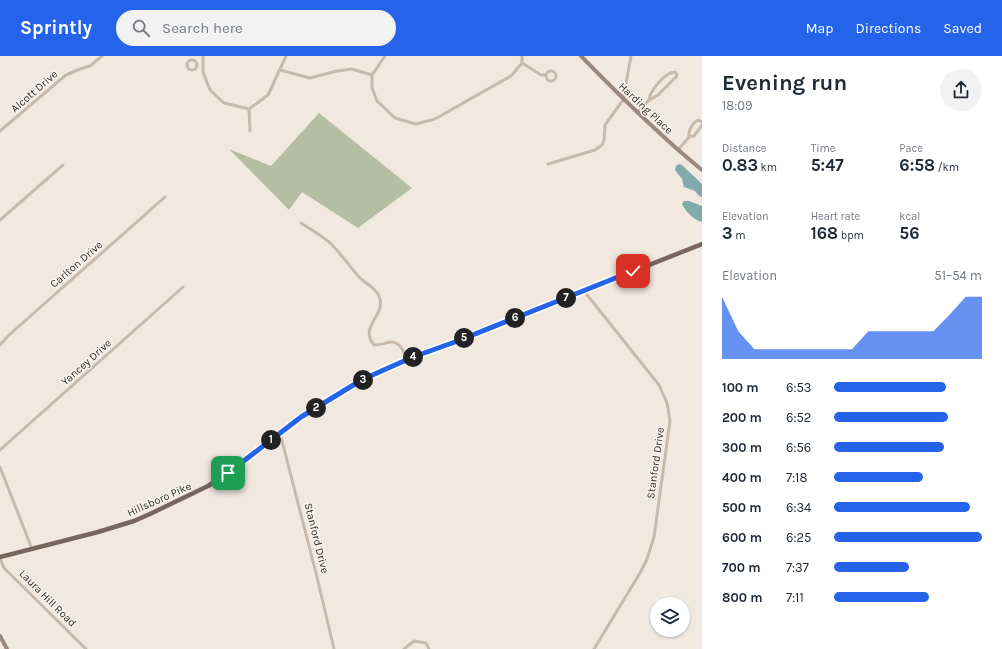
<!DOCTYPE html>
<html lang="en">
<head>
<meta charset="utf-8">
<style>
  :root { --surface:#fff; --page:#f2f2f3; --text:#1f2937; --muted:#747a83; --accent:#2563eb }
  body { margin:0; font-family:Karla,sans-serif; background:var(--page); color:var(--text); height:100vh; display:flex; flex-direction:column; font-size:15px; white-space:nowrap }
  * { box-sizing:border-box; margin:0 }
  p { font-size:13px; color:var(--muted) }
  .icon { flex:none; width:22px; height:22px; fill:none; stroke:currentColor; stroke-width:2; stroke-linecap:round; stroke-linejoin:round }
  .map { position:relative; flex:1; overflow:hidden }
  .drawer { display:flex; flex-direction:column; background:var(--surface); width:300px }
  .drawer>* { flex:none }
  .tools { position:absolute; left:650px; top:541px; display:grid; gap:8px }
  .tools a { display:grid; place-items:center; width:40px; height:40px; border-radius:50%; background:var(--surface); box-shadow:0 1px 3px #0004; font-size:20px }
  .pin { position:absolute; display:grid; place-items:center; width:34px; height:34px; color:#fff; margin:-17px; border-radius:8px; box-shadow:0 2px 6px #0006 }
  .km { position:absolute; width:20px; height:20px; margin:-10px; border-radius:50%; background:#222; color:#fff; font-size:11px; line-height:20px; text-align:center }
  .round { display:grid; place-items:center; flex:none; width:42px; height:42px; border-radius:21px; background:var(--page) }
  .headline { display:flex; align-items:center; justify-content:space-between; height:68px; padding:0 20px }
  h1 { font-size:22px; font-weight:700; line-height:30px }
  .metrics { display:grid; grid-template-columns:repeat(3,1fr); gap:6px; height:68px; padding:4px 20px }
  .metrics div { display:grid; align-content:center }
  .metrics b { font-size:17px; font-weight:700 }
  .metrics small { font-size:11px; font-weight:400 }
  .metrics p { font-size:11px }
  .chart { height:112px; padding:8px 20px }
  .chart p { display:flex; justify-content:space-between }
  .chart svg { width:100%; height:72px; margin-top:4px; fill:var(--accent); opacity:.7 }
  ul { padding:0 20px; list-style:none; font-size:13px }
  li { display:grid; grid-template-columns:64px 48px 1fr; align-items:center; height:30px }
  li i { height:10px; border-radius:5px; background:var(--accent) }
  header { display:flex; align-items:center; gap:24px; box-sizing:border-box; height:56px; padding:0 20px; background:var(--accent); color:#fff }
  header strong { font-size:19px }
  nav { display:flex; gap:22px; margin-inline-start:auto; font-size:14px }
  .search { width:280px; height:36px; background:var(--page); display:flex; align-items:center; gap:10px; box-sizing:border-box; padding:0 14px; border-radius:22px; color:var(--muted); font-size:15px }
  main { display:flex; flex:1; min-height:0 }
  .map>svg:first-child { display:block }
</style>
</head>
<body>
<header>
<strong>Sprintly</strong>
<div class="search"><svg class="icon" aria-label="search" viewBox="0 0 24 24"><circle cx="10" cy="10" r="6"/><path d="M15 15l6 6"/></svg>Search here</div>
<nav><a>Map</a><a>Directions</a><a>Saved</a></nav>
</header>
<main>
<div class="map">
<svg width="702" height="593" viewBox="0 0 702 593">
  <rect width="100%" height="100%" fill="#f1e9e0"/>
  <path fill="#b5bea2" d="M319,57L412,132L358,172L302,136L289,154L229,93L271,110Z"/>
  <path fill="#82aaab" d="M679,108L682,109L702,128V141L699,140L695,135L684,131L682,123L675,114L676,110Z
    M684,145H689L702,150V166C694,164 686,156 682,148Z"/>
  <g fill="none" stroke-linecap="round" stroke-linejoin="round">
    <path stroke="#c8b9ad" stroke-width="3" d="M203,0V16L210,34L224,47L249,53L268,39L286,0
      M385,0L372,19V32L377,45L395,62L416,68L435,63L511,20L522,7V0
      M187 9a5 5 0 1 1 10 0a5 5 0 1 1-10 0Z
      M522,7L541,19H546
      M280,14L310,22L337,15L352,13L372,19
      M546 20a5 5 0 1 1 10 0a5 5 0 1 1-10 0Z
      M249,53L250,75
      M637,57L648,45L658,39L676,21L677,18L675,16C665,16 650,35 649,44
      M0,75L66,19L80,13L90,10L102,0
      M689,81C688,75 692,67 698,64L702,66
      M678,94L689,81L694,80L702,69
      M548,108L595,94L602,89L604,84L605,69L623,44L631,0
      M0,164L63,109
      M301,167C310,173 321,179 329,186C341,197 349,210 359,221C366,228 378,233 380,243C384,261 359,271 374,289C382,289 384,287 390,286C400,285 404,296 407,303
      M584,235L659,329L667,347L670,365L654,481L647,503L640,517L594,593
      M0,289L9,279L165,141
      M280,377L317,521L334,593
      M0,394L183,231
      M0,411L32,493
      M0,502L4,512L86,593
      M404,593L414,585L426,587L429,593"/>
    <path stroke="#9b887f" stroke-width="4" d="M581,0C620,40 659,79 702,114
      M0,580L7,593"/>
    <path stroke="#77665e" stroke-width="4.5" d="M0,501L98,476L134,465L150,458L208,430L228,417L301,361L355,328L368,321L413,301L455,286L702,188"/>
  </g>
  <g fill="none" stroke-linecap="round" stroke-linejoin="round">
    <g stroke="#fff" stroke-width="8">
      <path id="route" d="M228,417L301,361L355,328L368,321L413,301L455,286L633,215"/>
    </g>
    <use href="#route" stroke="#2563eb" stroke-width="5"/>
  </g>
  <g text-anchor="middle" stroke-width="3" stroke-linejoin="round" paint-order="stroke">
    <g font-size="11" fill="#372e2b" stroke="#f8f3ec">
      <text transform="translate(34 35) rotate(-41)" y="4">Alcott Drive</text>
      <text transform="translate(646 52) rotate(43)" y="4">Harding Place</text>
      <text transform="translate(76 208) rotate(-41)" y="4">Carlton Drive</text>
      <text transform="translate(86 306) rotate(-42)" y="4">Yancey Drive</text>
      <text transform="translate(655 407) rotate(-82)" y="4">Stanford Drive</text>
      <text transform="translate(159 443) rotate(-24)" y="4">Hillsboro Pike</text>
      <text transform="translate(317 482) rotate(76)" y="4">Stanford Drive</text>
      <text transform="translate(48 542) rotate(45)" y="4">Laura Hill Road</text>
    </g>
  </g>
</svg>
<div class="tools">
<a><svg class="icon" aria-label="layers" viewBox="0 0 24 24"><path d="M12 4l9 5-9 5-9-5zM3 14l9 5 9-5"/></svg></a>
</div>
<div class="pin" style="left:228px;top:417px;background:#1e9e55"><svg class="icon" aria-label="arrive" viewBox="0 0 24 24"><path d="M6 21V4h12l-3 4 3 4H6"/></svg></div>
<div class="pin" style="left:633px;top:215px;background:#d93025"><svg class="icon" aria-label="check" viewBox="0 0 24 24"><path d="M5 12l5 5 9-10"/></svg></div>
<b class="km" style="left:271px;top:384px">1</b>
<b class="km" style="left:316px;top:352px">2</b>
<b class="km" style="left:363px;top:324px">3</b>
<b class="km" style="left:413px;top:301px">4</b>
<b class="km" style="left:464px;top:282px">5</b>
<b class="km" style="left:515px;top:262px">6</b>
<b class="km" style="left:566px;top:242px">7</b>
</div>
<section class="drawer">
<div class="headline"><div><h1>Evening run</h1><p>18:09</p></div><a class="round"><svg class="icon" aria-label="share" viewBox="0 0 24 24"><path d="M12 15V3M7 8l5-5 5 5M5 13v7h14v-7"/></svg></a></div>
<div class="metrics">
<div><p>Distance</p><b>0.83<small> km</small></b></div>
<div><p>Time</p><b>5:47</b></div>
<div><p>Pace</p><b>6:58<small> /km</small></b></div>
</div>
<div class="metrics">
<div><p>Elevation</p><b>3<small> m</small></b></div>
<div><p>Heart rate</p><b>168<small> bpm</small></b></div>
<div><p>kcal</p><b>56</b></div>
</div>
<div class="chart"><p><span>Elevation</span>51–54 m</p>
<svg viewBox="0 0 160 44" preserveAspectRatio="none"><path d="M0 44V6L10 27L20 38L30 38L40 38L50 38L60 38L70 38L80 38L90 27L100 27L110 27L120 27L130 27L140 17L150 6L160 6V44z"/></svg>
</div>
<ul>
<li><b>100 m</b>6:53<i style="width:76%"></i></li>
<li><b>200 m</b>6:52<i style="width:77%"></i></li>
<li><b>300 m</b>6:56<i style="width:74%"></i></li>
<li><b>400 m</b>7:18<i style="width:60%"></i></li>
<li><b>500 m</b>6:34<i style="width:92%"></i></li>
<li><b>600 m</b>6:25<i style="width:100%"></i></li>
<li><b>700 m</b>7:37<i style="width:51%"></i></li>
<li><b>800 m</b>7:11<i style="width:64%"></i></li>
</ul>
</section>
</main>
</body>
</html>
